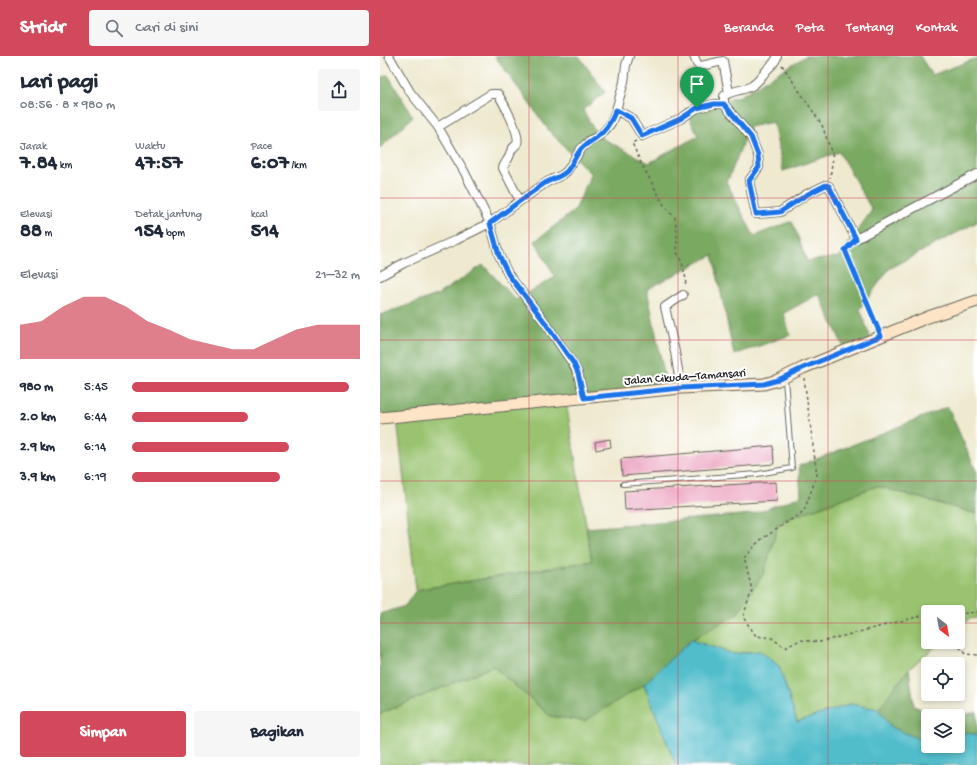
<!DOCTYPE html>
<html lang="id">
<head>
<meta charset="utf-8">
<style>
  :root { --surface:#fff; --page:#f6f6f7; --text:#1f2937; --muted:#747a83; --accent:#d1495b }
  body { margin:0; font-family:"Gochi Hand",sans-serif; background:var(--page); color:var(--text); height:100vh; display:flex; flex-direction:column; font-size:15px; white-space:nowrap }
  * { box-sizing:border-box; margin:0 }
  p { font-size:13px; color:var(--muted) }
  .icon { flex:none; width:22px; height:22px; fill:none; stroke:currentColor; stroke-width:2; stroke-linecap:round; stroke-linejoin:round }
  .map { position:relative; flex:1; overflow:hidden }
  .panel { display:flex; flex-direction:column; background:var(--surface); width:380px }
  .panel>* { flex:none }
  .needle { width:26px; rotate:149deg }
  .fabs { position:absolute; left:541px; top:549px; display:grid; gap:8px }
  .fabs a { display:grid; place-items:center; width:44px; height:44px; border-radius:4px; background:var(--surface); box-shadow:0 2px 6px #0003; font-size:20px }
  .pin { position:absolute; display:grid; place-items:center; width:34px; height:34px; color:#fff; margin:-41px -17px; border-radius:50% 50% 50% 0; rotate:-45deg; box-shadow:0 0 4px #0007 }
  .pin .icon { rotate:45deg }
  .round { display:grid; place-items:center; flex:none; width:42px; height:42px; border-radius:4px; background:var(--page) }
  .summary { display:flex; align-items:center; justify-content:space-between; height:68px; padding:0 20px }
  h1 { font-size:22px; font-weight:700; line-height:30px }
  .stats { display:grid; grid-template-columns:repeat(3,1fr); gap:6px; height:68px; padding:4px 20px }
  .stats div { display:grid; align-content:center }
  .stats b { font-size:20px; font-weight:700 }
  .stats small { font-size:11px; font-weight:400 }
  .stats p { font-size:11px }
  .chart { height:112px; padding:8px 20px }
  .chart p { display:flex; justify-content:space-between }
  .chart svg { width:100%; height:72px; margin-top:4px; fill:var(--accent); opacity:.7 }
  .cta { display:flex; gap:8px; margin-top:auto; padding:8px 20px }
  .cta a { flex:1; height:46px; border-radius:4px; background:var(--accent); color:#fff; font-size:16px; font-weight:700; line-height:46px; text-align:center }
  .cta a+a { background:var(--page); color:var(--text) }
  ul { padding:0 20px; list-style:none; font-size:13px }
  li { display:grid; grid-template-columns:64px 48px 1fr; align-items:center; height:30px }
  li i { height:10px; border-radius:5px; background:var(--accent) }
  header { display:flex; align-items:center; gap:24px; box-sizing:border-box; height:56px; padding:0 20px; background:var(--accent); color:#fff }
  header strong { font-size:19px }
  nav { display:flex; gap:22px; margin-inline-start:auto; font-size:14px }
  .search { width:280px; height:36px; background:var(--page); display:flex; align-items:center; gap:10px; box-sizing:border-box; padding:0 14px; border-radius:4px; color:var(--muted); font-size:15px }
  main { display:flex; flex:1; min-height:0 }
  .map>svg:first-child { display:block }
</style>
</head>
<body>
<header>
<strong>Stridr</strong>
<div class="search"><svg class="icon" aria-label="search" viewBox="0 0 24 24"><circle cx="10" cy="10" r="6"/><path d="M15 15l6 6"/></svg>Cari di sini</div>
<nav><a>Beranda</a><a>Peta</a><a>Tentang</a><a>Kontak</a></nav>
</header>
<main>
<section class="panel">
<div class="summary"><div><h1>Lari pagi</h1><p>08:56 · 8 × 980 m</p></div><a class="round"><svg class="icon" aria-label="share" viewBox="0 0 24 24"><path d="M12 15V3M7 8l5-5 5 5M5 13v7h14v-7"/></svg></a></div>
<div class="stats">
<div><p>Jarak</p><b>7.84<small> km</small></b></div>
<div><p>Waktu</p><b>47:57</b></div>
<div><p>Pace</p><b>6:07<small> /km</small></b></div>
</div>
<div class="stats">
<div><p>Elevasi</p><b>88<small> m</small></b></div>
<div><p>Detak jantung</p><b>154<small> bpm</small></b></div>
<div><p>kcal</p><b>514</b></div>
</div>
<div class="chart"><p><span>Elevasi</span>21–32 m</p>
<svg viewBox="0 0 160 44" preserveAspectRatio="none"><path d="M0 44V23L10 21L20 12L30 6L40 6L50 12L60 21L70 26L80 32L90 35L100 38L110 38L120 32L130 26L140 23L150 23L160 23V44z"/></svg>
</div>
<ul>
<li><b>980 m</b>5:45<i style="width:95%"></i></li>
<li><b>2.0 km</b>6:44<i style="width:51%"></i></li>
<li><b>2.9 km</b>6:14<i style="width:69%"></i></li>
<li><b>3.9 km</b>6:19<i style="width:65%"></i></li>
</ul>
<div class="cta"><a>Simpan</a><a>Bagikan</a></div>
</section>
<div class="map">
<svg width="597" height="709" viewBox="0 0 597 709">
  <rect width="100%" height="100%" fill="#fff"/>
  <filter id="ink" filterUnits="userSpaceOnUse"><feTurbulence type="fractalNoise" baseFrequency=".025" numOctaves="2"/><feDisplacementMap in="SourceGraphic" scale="8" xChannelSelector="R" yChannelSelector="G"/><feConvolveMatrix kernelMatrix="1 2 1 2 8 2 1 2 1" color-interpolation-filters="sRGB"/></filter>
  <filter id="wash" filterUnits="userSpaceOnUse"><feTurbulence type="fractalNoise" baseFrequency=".012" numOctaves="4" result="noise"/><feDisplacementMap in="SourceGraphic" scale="16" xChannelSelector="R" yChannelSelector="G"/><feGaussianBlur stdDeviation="0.9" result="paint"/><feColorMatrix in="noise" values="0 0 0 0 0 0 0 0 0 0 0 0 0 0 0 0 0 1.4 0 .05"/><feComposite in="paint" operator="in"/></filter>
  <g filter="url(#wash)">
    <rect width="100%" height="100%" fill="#eee9cf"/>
    <path fill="#99c370" stroke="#5a7046" d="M186,346L212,505L36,534L17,362Z
      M497,430L597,458V562L589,563L578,572V556H548V586H561L529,613L498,653L471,648L417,666L399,610L380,595L353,598L311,584L357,557L384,517L399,466Z
      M113,610L170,660L205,665L264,628L296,709H0V658Z"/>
    <path fill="#7aa962" stroke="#4b623f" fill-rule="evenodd" d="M115,0H199L225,36L203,54L218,80L269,107L318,80L305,53L360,40L426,0H540L552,19L597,2V166L509,213L480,253L491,283L465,294L439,238L404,257L410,279L354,299L333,199L267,233L287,333L0,364V259L57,239L103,209L136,244L175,221L155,185L195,154L211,118L170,76ZM393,66L403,115L459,96L492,154L459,201L427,205L412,165L374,180L347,127L369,71Z
      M8,19L33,61L0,92V22Z
      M568,351L597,417V458L497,430L399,466L384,517L357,558L311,584L264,628L205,665L170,660L113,610L0,658V558L25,550L36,534L212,505L206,472L373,458L421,440L419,410Z
      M529,613L534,650L557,660H548V685L546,686L511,671L498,653Z
      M597,656V679L578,675V660H577Z"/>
    <path fill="#51bdcb" stroke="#366c74" d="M311,584L353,598L380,595L399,610L417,666L471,648L498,653L511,671L546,686L548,685V690H578V675L597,679V709H296L264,628Z"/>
    <g id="blocks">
      <path fill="#eba2bf" d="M230,383L231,391L216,394L215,386Z
        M393,390L394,408L242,420L241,403Z
        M396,426L397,445L245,454L244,435Z"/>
    </g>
  </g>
  <g filter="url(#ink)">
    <use href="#blocks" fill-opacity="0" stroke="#66645b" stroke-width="1"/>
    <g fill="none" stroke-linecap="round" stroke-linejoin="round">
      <g stroke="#66645b" stroke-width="6">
        <path id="lane" d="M243,428L378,418L412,412L405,323"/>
      </g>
      <g stroke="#66645b" stroke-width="10">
        <path id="street" d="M9,0L30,36L58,71L84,115L110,167L119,199L128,218L164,265L193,308L198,317L204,342
          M314,0L317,8L321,10L343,5L349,37
          M397,0C396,7 391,9 386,15C382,20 379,25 373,29C366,35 353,33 344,40V48L371,81L378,99L379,111L369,125L376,158L400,156L427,138L446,129L449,130L476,183L597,118
          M236,54L251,62L262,80L300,63L317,52L334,48H344
          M58,71L111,38H118C123,46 141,78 137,88C135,90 132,92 131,95C130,97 130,99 129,101C127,105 124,108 123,112L140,145
          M0,220L24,207L76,184L110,167L140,145L167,126L182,119L187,115L201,93L210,84L215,82L222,78L231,67L236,54L244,26L246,9L249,0
          M301,332L295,296L285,251L303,239"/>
      </g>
      <g stroke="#66645b" stroke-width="13">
        <path id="secondary" d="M0,362L301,332L384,328L398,324L423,312L548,261L597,245"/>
      </g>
      <path stroke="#66645b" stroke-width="1.5" stroke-dasharray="3 3" stroke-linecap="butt" d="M402,9L442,69L453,101L450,122
        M256,85L252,87L262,109L284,149L295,162L297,177V196L302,207L306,223L305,231
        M470,188L465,194L497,272
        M424,322L437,419L424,455L379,485L364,502L372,534L363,561L376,580L392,582L405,592L420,584L440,586L548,558
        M578,558L597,556
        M576,586L585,598L597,599"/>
      <use href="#lane" stroke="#fff" stroke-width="4"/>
      <use href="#street" stroke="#fff" stroke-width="8"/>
      <use href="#secondary" stroke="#fee4c6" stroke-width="11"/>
    </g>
  </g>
  <g fill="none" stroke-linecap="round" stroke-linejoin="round" filter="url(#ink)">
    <g stroke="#fff" stroke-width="8">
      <path id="route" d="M334,48H344L371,81L378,99L379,111L369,125L376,158L400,156L428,138L446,129L449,130L476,183L465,194L501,280L423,312L398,324L384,328L301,332L204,342L198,317L194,308L164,265L128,218L119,199L110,167C128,154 146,140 165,127C172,123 181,121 187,115C193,108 196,98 202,92C207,87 212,85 217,81C227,74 232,64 236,54L251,62L262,80L300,63L317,52Z"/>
    </g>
    <use href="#route" stroke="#1a73e8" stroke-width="5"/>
  </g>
  <path fill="none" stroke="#d1495b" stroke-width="1" stroke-opacity="0.55" d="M149,0V709M298,0V709M448,0V709M0,142H597M0,284H597M0,425H597M0,567H548M578,567H597"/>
  <g text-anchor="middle" stroke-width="4" stroke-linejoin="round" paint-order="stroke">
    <g font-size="12" fill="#1c1c1c" stroke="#fff">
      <text transform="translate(305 320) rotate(-4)" y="4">Jalan Cikuda–Tamansari</text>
    </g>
  </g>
</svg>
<div class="fabs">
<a><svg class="needle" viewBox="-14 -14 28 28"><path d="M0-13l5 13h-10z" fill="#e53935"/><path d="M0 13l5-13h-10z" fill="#747a83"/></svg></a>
<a><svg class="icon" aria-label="locate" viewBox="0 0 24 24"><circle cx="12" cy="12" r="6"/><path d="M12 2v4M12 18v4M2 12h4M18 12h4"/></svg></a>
<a><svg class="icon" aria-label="layers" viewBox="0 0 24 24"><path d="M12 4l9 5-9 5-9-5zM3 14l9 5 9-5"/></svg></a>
</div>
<div class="pin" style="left:317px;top:52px;background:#1e9e55"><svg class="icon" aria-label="arrive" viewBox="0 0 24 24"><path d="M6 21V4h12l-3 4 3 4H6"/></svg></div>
</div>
</main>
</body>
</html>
